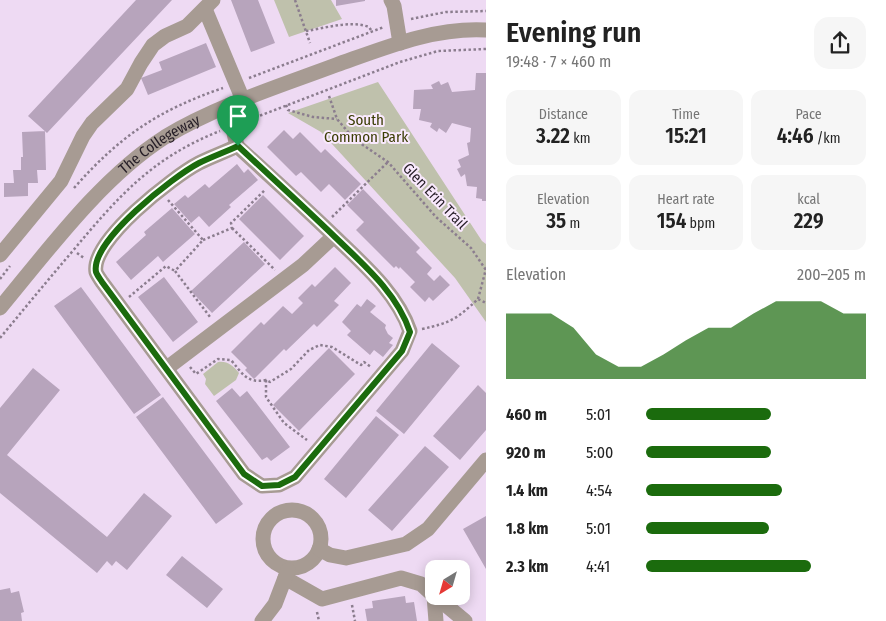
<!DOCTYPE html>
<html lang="en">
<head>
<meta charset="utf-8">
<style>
  :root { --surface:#fff; --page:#f6f6f6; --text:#222; --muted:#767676; --accent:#1b6b0d }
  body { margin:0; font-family:"Fira Sans Condensed",sans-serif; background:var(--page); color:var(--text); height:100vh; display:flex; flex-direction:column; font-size:19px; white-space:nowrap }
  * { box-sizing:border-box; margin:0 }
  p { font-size:16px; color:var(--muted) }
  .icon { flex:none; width:28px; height:28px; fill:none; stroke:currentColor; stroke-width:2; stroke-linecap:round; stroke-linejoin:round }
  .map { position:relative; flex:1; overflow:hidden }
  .panel { display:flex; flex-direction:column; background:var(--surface); width:400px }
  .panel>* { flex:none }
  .needle { width:32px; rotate:217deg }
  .fabs { position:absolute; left:425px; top:560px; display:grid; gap:10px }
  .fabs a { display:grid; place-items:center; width:45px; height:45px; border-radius:10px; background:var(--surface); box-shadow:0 2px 12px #0003; font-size:25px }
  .pin { position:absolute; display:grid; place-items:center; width:42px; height:42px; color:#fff; margin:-51px -21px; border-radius:50% 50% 50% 0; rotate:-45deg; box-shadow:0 0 5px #0007 }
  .pin .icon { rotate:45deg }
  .round { display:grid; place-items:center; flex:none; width:52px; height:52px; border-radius:15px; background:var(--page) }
  .overview { display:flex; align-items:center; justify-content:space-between; height:85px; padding:0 20px }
  h1 { font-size:28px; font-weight:600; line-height:38px }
  .stats { display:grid; grid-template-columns:repeat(3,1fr); gap:8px; height:85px; padding:5px 20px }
  .stats div { display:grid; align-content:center; border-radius:12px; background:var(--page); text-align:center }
  .stats b { font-size:21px; font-weight:600 }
  .stats small { font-size:14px; font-weight:400 }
  .stats p { font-size:14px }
  .chart { height:140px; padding:10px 20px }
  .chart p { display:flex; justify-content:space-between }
  .chart svg { width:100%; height:90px; margin-top:5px; fill:var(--accent); opacity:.7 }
  ul { padding:0 20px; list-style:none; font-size:16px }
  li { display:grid; grid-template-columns:80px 60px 1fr; align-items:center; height:38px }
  li i { height:12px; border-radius:6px; background:var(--accent) }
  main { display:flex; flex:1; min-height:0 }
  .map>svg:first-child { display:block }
</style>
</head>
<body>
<main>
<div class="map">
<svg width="486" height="621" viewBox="0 0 486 621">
  <rect width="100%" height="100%" fill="#eedaf3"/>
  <path fill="#bfc1ac" d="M274,0H331L342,19L289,37Z
    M378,82L482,241L486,244V322L455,278L321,132L288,113Z
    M218,362C228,361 232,365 239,373L236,380L214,396L205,384L206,379L203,374Z"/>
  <path fill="#b7a4bc" d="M136,0H172L47,133L28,116Z
    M231,0H258L275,43L251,52Z
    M336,0H365V1L336,6Z
    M206,43L216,67L148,95L141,78L162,70L159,62Z
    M476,73H486V201H482V199L476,198L477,187L467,186L465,174L461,177L457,169L461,167L458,160L469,155L467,143L470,142L471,128L452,123L446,133L439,128L437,132L430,127L432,123L419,120L421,109H413L414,90L433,89L431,85L439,81L441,85L448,82L452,92L475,90Z
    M284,130L293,139L300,132L321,153L325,149L361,184L345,200L329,184L321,192L301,172L296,176L267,147Z
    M45,131L46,170H37L38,183H28V196L4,197V183H14L13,170H21V157H23L22,132Z
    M237,164L244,173L248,169L258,180L229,205L231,207L209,227L199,216L191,223L174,204L185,195L188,198L205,184L209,188Z
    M363,189L420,248L416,252L432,268L427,274L434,281L440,275L450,285L433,301L429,297L425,302L410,287L415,282L400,267L399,269L396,266L394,268L356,230L364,222L347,205Z
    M263,195L304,236L280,260L239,219Z
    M172,208L195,234L163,262L158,256L131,280L116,262L146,235L144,232Z
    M244,242L265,264L212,313L191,291Z
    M335,267L351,283L334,301L339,305L317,327L314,324L286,351L284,349L254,379L245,370L247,368L231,352L261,322L264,325L283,306L292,314L303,303L298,298L312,284L315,287Z
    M164,277L198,322L173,342L138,297Z
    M81,287L161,395L134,414L54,306Z
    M367,299L376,306L370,312L386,325L385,328L388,334L393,338L389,343L393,345L383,357L374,350L370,355L347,335L351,331L342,322L357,304L361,307Z
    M432,343L460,366L404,434L376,411Z
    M329,348L355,374L299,431L273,405Z
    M33,368L60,390L7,455L107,537L144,493L172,516L127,570L116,561L112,566L107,561L97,573L0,493V408Z
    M478,385L486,393V430L460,460L433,436Z
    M232,388L240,397L247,391L290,447L271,461L267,457L262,460L216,401Z
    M163,397L243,504L216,524L136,417Z
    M376,416L399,435L346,498L324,479Z
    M425,446L449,467L392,531L368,510Z
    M486,516V569L463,529Z
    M182,556L223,589L207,608L166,575Z
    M10,588L11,593L19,591L24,612L21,613L22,621H0V590Z
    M405,596L406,603L414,602L417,621H367L365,609L373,608L372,601Z"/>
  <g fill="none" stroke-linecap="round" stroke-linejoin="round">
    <path stroke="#8b7d8e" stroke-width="2.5" stroke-dasharray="2.5 2.5" stroke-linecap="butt" d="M295,0L310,43
      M411,19L446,12L486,11
      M306,31C326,28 350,20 369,27L371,30
      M249,78L384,27
      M329,96L337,119L354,139L388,162L436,217L471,248L486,270
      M286,105L288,110L313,117L337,119
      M246,121L400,62L438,51L486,49
      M74,188C119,137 158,110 223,88
      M168,200L203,240L175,271L210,317
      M332,217L388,162
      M232,228L275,270
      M203,240L232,228L231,223L265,190
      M77,253L84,258
      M0,279L10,266
      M129,297L166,266L175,271
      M478,299L486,269
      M422,329C450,323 457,319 478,299L486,303
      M0,338C24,309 47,281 71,253C117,198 151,158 220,131
      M190,367L196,374L218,359L231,360C242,373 247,384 266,380L270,382L291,369L309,350L320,345L332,347L361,365L364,362L371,367
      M266,380V397L284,423L307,440
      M352,605L355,621
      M317,612L319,621"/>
    <g stroke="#a79b93" stroke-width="15">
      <path d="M391,0L394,6L400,43"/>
      <path d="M205,9L243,100"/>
      <path d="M228,107L237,146"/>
      <path d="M237,146C270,176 303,206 335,237C364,265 397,293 410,331L402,351L295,477L279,485L262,486L244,474L102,282C100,279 97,275 96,272C90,241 174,176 199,163C211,157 225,152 237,146Z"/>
      <path d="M0,255L61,181L83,136L92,123L127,89L141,63L153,45L165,36L187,26L213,0"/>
      <path id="s1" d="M0,308C49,249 101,178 165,137C216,106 280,86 336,65C384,48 434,27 486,30"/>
      <path d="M167,368L303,265L334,236"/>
      <circle cx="292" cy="539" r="29"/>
      <path d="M319,549L330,555L346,558L406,544L428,529L486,460"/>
      <path d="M285,578L322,599L401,578L421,584L434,596"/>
      <path d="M434,596L436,621"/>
      <path d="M435,596L465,621"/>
      <path d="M262,621L275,604L288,570"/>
    </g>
  </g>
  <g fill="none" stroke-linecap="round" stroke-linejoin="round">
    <g stroke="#fff" stroke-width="10">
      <path id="route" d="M238,146C270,176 303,206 335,237C364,265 397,293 410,332L402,351L295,477L279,485L262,486L244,474L102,282C100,279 97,275 96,272C90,241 174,176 199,163C211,157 225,152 238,146Z"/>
    </g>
    <use href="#route" stroke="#1b6b0d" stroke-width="6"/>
  </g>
  <g text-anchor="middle" stroke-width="4" stroke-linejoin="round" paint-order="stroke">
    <g font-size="15" fill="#3b3d04" stroke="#f9e9fd">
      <text x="366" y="125">South<tspan x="366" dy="17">Common Park</tspan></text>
    </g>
    <g font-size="15" fill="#251d26" stroke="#f9e9fd">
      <text dy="5" stroke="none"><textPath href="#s1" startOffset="230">The Collegeway</textPath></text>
      <text transform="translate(435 196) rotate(46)" y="5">Glen Erin Trail</text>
    </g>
  </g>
</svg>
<div class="fabs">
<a><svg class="needle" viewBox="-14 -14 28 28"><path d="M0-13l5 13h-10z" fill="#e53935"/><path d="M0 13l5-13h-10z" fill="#767676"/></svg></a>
</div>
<div class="pin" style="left:238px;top:146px;background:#1e9e55"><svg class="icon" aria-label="arrive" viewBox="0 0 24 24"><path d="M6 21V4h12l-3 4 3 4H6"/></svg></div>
</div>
<section class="panel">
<div class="overview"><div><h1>Evening run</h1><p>19:48 · 7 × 460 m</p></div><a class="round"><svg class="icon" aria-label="share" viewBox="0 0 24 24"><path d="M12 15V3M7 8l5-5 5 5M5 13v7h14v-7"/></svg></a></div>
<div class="stats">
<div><p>Distance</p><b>3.22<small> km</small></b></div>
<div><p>Time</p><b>15:21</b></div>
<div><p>Pace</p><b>4:46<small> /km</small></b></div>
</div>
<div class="stats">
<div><p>Elevation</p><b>35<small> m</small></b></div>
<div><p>Heart rate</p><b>154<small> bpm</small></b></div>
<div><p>kcal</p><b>229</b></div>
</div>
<div class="chart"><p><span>Elevation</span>200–205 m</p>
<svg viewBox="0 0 160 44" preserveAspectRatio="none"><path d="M0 44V12L10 12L20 12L30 19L40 32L50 38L60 38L70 32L80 25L90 19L100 19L110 12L120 6L130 6L140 6L150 12L160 12V44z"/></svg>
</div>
<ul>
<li><b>460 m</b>5:01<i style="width:57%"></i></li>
<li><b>920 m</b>5:00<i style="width:57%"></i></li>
<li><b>1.4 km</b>4:54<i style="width:62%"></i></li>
<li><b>1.8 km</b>5:01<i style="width:56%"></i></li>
<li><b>2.3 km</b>4:41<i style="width:75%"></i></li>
</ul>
</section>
</main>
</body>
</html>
